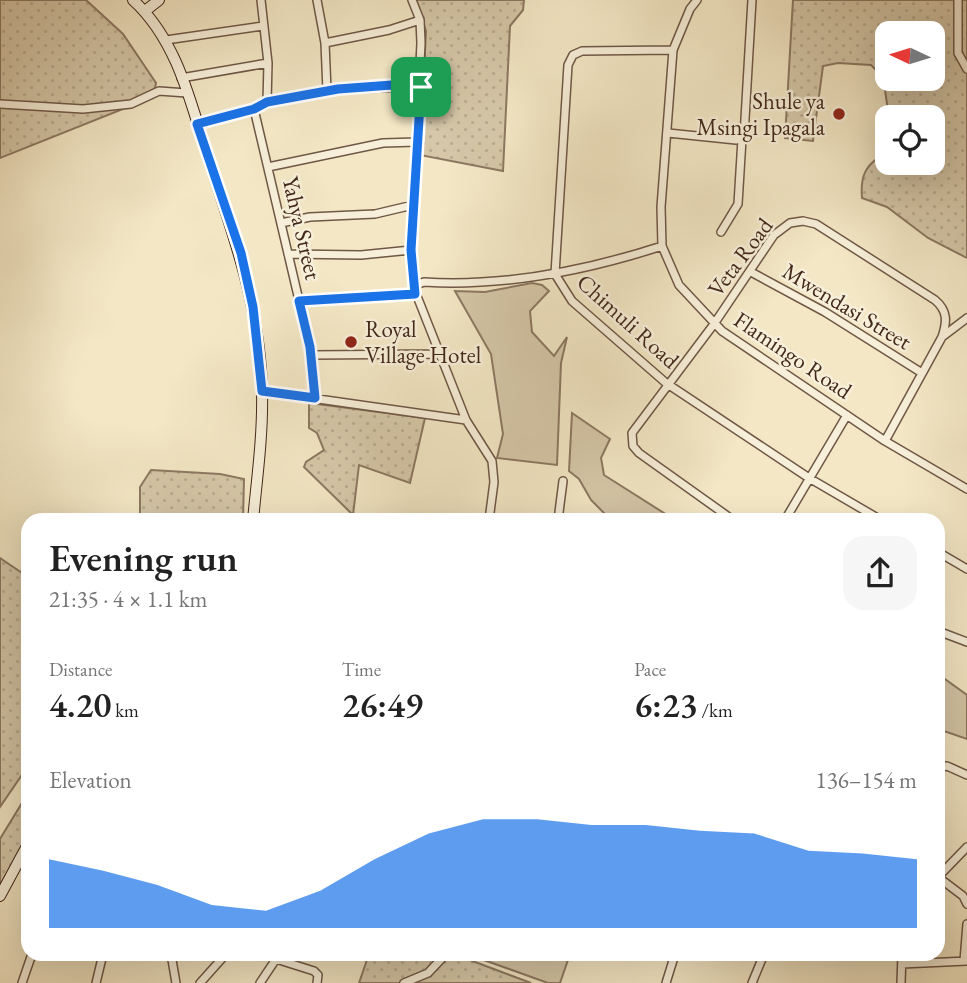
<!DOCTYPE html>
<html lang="en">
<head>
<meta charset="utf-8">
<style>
  :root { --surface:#fff; --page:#f6f6f6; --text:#222; --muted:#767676; --accent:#1a73e8 }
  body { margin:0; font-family:"EB Garamond",serif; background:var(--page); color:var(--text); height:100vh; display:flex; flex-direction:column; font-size:26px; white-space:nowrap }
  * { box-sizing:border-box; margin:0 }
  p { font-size:23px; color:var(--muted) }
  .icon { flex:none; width:38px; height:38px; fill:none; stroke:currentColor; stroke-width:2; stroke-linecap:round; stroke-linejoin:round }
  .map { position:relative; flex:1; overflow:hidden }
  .side { position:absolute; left:21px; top:513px; width:924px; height:448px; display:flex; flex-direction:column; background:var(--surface); border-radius:21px; box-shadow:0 7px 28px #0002 }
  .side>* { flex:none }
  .needle { width:46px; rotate:274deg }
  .tools { position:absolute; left:875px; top:21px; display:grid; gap:14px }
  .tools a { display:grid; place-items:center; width:70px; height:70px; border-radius:14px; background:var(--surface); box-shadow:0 7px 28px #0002; font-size:35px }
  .pin { position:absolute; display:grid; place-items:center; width:60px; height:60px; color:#fff; margin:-30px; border-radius:14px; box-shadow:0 4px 10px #0006 }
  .round { display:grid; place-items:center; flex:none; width:74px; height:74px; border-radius:21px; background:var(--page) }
  .summary { display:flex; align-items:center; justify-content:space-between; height:119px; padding:0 28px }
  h1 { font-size:38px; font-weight:600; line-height:52px }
  .metrics { display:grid; grid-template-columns:repeat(3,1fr); gap:10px; height:119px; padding:7px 28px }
  .metrics div { display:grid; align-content:center }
  .metrics b { font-size:35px; font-weight:600 }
  .metrics small { font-size:19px; font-weight:400 }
  .metrics p { font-size:19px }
  .chart { height:196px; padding:14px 28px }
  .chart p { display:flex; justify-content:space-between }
  .chart svg { width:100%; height:126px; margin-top:7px; fill:var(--accent); opacity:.7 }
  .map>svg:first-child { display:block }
</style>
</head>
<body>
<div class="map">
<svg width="967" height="983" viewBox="0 0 967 983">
  <defs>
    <pattern id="grass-dots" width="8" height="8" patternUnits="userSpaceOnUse" patternTransform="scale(1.75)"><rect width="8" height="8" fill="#d5c7a8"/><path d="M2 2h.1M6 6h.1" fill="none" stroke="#b8ab90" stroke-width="1.8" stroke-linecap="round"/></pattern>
  </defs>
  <rect width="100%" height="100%" fill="#f3e7c5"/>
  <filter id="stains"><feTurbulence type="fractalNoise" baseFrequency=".00286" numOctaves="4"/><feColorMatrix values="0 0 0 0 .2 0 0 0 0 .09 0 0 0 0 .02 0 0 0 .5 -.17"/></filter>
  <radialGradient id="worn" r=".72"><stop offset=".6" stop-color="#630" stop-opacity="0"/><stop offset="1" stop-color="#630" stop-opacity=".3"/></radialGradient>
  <path fill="url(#grass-dots)" stroke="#8c7862" stroke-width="2" fill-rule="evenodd" d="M0,0H86L123,34L156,83L153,97L0,158Z
    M415,0H524L523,10L510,26L503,171L420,155L426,31Z
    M793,0H967V258L928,238L887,207L862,198C860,175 866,163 887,153V163H933V117H889L883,77L871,65L838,63L823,66L813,141L785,138ZM887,33H933V79H887Z
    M309,403L425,418L410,483L359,465L353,515L304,467L306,462L324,450L317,433L309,428Z
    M151,470L220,474L244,479L243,520H140V487Z
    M0,558L28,577V766L0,807Z
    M28,793V842L0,890V839Z
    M369,954H454L531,983H359Z"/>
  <path fill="#d5c7a8" stroke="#8c7862" stroke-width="2" d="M532,283L542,285L549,291L530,311L532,332L554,356L567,337L561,363L557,465L497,458L503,434L491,354L455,291L485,292Z
    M572,413L610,439L601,458L604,475L675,520H611L591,500L579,479L569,471Z
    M938,674L967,695V739L938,729Z
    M467,954H570L560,983H548Z"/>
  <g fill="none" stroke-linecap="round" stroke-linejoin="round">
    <g stroke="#6f5846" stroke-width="10">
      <path id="street" d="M317,0L325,43L327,91
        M412,0L420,20L421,43L411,250L413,286L466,420L492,461L494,482L489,520
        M697,0L690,9L673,50L661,207L662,246L679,285L722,331L885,441L967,489
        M958,0V53L967,69
        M166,40L263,26
        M325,43L389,30L420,20
        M673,50L582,51L573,55L568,65L555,274L572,301L666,383L809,478L881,520
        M181,78L268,63
        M267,102L338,89L421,87
        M0,104L83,109L131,104L159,91L187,93
        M254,109L310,347L315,398
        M197,124L254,109L267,102L268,63L261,0
        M668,133L736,140L744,136L752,0
        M268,167L383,143L417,142
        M281,223L310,217L375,214L413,205
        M721,232L738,204L742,139
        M288,254L361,255L411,250
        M751,272L825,312L922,373
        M413,286L424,282C505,287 585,271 662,246
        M299,301L415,294
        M942,337L967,318
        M312,355L438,354
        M262,391L466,420
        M558,520L563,481
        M733,520L639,453L633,446L632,433L714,324L774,235L790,223L803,221L816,224L935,300C948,311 947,322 942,337L885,441
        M785,520L847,415
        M938,552L967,569
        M938,631L967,642
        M938,768L947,766L967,775
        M938,877L967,847
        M938,877L963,896L967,904
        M171,954L176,983
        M964,961L967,924
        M902,964L967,961
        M22,983L32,954
        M96,983L103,954
        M200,983L226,954
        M260,983L276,959L314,971L318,975L317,983
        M404,983L428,973L446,954
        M666,983L675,954
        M752,983L764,954
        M901,983L902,954"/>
    </g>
    <g stroke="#43291b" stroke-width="12">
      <path id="secondary" d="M133,0C178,41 191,104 209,161C234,236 261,312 262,393C263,435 257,478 253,520
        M145,11L159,0
        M0,896L28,844"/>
    </g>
    <use href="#street" stroke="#f7efd9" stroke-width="7"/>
    <use href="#secondary" stroke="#f7efd9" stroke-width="10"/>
  </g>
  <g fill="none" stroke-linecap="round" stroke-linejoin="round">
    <g stroke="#fff" stroke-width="14">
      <path id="route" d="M392,85L421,87L411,250L415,294L299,301L310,347L315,398L262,391L253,307L241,253L197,124L254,109L267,102L338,89Z"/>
    </g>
    <use href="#route" stroke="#1a73e8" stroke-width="9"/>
  </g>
  <g fill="#8f2418" stroke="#f7efd9" stroke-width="2.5">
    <circle cx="839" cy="114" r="7"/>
    <circle cx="351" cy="342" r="7"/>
  </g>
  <g text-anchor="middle" stroke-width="5" stroke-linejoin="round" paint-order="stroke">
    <g font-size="23" fill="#43291b" stroke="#f7efd9" text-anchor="end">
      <text x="825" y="109">Shule ya<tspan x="825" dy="26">Msingi Ipagala</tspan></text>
      <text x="365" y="337" text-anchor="start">Royal<tspan x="365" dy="26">Village Hotel</tspan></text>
    </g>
    <g font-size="23" fill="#43291b" stroke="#f7efd9">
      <text transform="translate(302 228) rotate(77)" y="8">Yahya Street</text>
      <text transform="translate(740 257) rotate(-53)" y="8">Veta Road</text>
      <text transform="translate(847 306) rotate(31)" y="8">Mwendasi Street</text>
      <text transform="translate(628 321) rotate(42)" y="8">Chimuli Road</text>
      <text transform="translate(793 355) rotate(34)" y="8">Flamingo Road</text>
    </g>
  </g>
  <rect width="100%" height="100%" filter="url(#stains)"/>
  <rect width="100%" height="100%" fill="url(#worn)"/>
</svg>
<div class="tools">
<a><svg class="needle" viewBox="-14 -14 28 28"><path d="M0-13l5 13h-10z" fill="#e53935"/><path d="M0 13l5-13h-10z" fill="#767676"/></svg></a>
<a><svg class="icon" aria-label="locate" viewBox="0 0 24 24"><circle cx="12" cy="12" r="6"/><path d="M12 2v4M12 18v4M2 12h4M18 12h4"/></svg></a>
</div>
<div class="pin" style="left:421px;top:87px;background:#1e9e55"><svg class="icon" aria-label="arrive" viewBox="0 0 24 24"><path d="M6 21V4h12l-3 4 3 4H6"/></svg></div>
<section class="side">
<div class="summary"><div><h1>Evening run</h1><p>21:35 · 4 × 1.1 km</p></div><a class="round"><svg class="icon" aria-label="share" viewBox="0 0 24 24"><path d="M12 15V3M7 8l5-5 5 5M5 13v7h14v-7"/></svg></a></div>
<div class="metrics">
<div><p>Distance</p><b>4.20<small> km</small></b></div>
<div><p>Time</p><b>26:49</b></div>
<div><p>Pace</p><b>6:23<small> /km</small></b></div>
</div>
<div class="chart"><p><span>Elevation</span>136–154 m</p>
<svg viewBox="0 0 160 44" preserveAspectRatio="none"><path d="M0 44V20L10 24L20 29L30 36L40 38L50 31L60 20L70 11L80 6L90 6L100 8L110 8L120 10L130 11L140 17L150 18L160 20V44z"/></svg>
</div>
</section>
</div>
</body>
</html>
